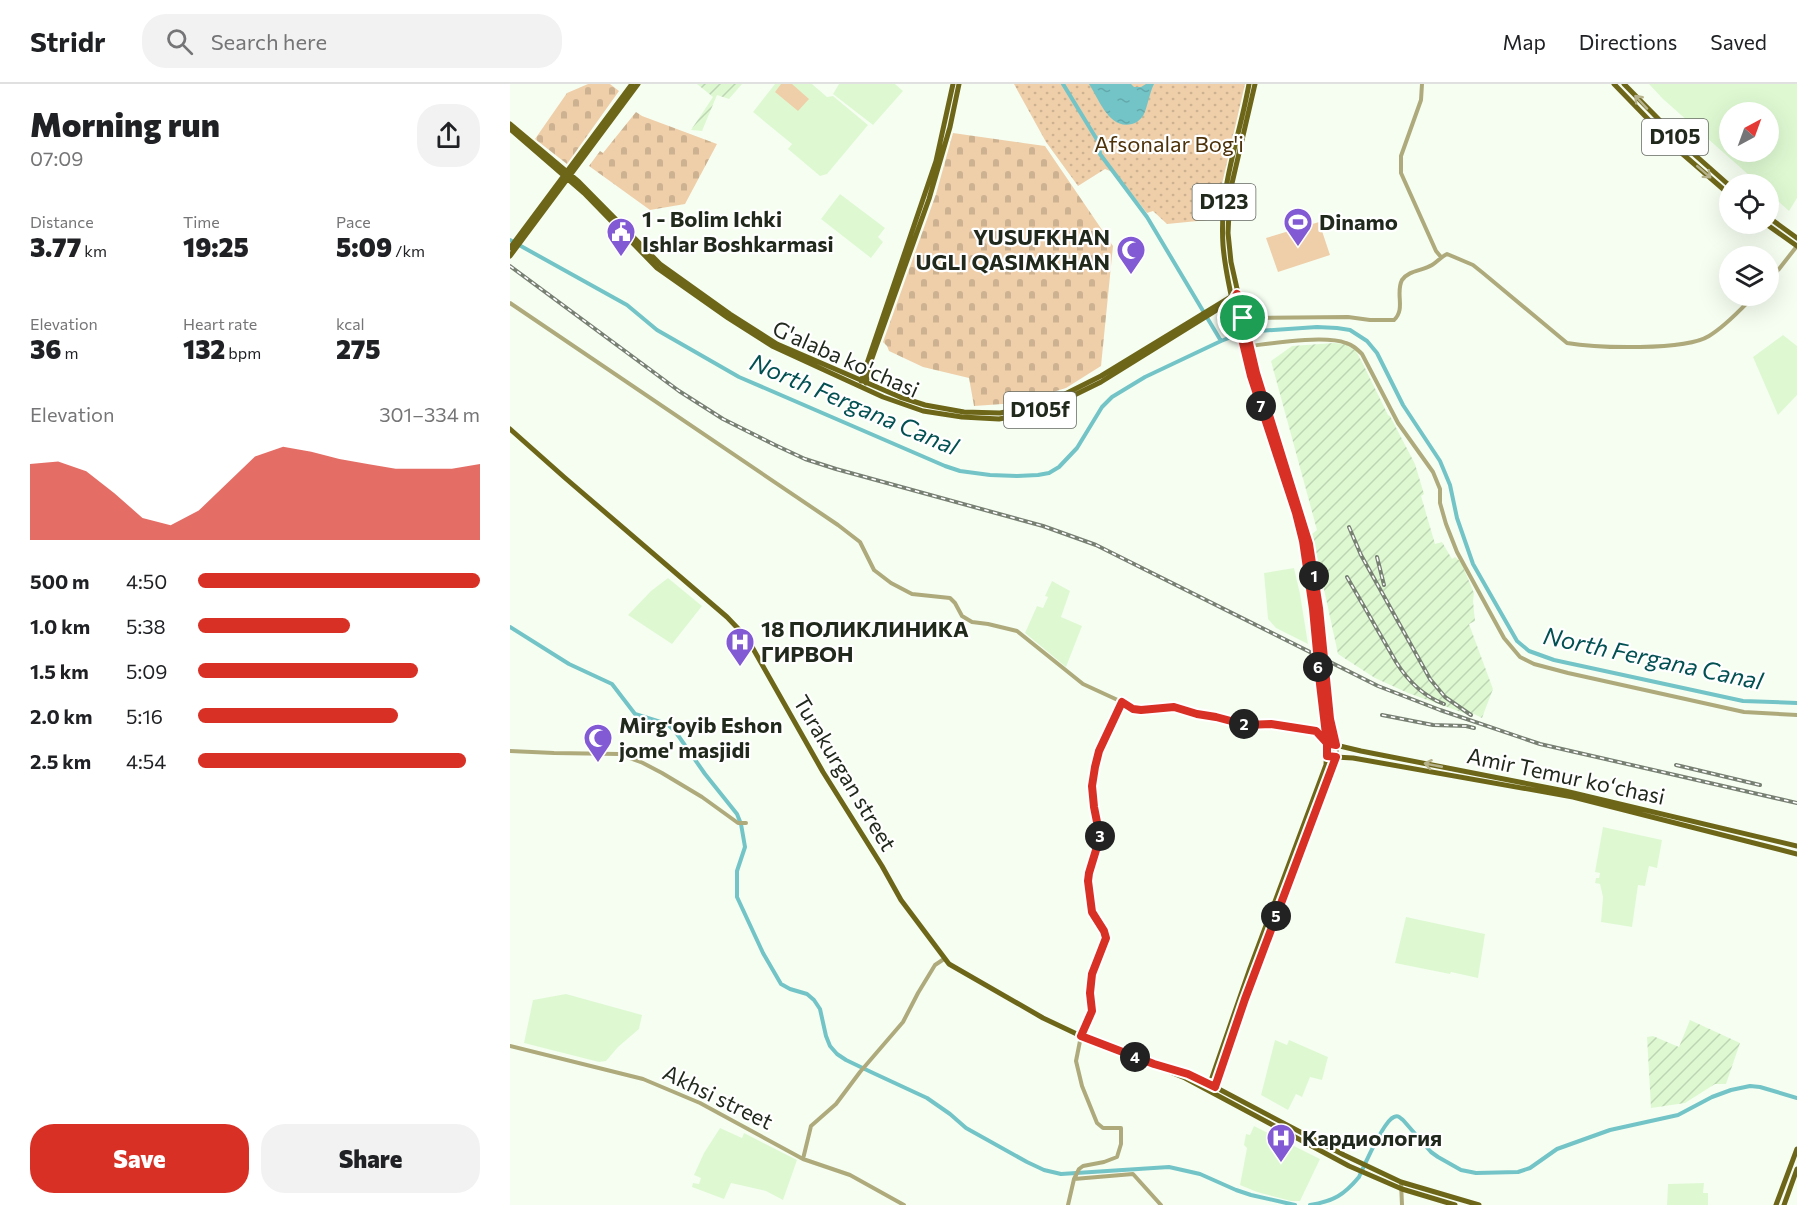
<!DOCTYPE html>
<html lang="en">
<head>
<meta charset="utf-8">
<style>
  :root { --surface:#fff; --page:#f2f2f2; --text:#202124; --muted:#757577; --line:#e0e0e0; --accent:#d93025 }
  body { margin:0; font-family:Commissioner,sans-serif; background:var(--page); color:var(--text); height:100vh; display:flex; flex-direction:column; font-size:22px; white-space:nowrap }
  * { box-sizing:border-box; margin:0 }
  p { font-size:20px; color:var(--muted) }
  .icon { flex:none; width:33px; height:33px; fill:none; stroke:currentColor; stroke-width:2; stroke-linecap:round; stroke-linejoin:round }
  .map { position:relative; flex:1; overflow:hidden }
  .drawer { display:flex; flex-direction:column; background:var(--surface); width:510px }
  .drawer>* { flex:none }
  .needle { width:39px; rotate:41deg }
  .controls { position:absolute; left:1209px; top:18px; display:grid; gap:12px }
  .controls a { display:grid; place-items:center; width:60px; height:60px; border-radius:50%; background:var(--surface); box-shadow:0 6px 24px #0002; font-size:30px }
  .pin { position:absolute; display:grid; place-items:center; width:51px; height:51px; color:#fff; margin:-26px; border:3px solid #fff; border-radius:50%; box-shadow:0 2px 6px #0007 }
  .km { position:absolute; width:30px; height:30px; margin:-15px; border-radius:50%; background:#222; color:#fff; font-size:16px; line-height:30px; text-align:center }
  .round { display:grid; place-items:center; flex:none; width:63px; height:63px; border-radius:24px; background:var(--page) }
  .overview { display:flex; align-items:center; justify-content:space-between; height:102px; padding:0 30px }
  h1 { font-size:33px; font-weight:800; line-height:45px }
  .stats { display:grid; grid-template-columns:repeat(3,1fr); gap:9px; height:102px; padding:6px 30px }
  .stats div { display:grid; align-content:center }
  .stats b { font-size:26px; font-weight:800 }
  .stats small { font-size:16px; font-weight:400 }
  .stats p { font-size:16px }
  .chart { height:168px; padding:12px 30px }
  .chart p { display:flex; justify-content:space-between }
  .chart svg { width:100%; height:108px; margin-top:6px; fill:var(--accent); opacity:.7 }
  .cta { display:flex; gap:12px; margin-top:auto; padding:12px 30px }
  .cta a { flex:1; height:69px; border-radius:24px; background:var(--accent); color:#fff; font-size:24px; font-weight:800; line-height:69px; text-align:center }
  .cta a+a { background:var(--page); color:var(--text) }
  ul { padding:0 30px; list-style:none; font-size:20px }
  li { display:grid; grid-template-columns:96px 72px 1fr; align-items:center; height:45px }
  li i { height:15px; border-radius:8px; background:var(--accent) }
  header { display:flex; align-items:center; gap:36px; box-sizing:border-box; height:84px; padding:0 30px; background:var(--surface); border-bottom:2px solid var(--line) }
  header strong { font-size:28px }
  nav { display:flex; gap:33px; margin-inline-start:auto; font-size:21px }
  .search { width:420px; height:54px; background:var(--page); display:flex; align-items:center; gap:15px; box-sizing:border-box; padding:0 21px; border-radius:24px; color:var(--muted); font-size:22px }
  main { display:flex; flex:1; min-height:0 }
  .map>svg:first-child { display:block }
</style>
</head>
<body>
<header>
<strong>Stridr</strong>
<div class="search"><svg class="icon" aria-label="search" viewBox="0 0 24 24"><circle cx="10" cy="10" r="6"/><path d="M15 15l6 6"/></svg>Search here</div>
<nav><a>Map</a><a>Directions</a><a>Saved</a></nav>
</header>
<main>
<section class="drawer">
<div class="overview"><div><h1>Morning run</h1><p>07:09</p></div><a class="round"><svg class="icon" aria-label="share" viewBox="0 0 24 24"><path d="M12 15V3M7 8l5-5 5 5M5 13v7h14v-7"/></svg></a></div>
<div class="stats">
<div><p>Distance</p><b>3.77<small> km</small></b></div>
<div><p>Time</p><b>19:25</b></div>
<div><p>Pace</p><b>5:09<small> /km</small></b></div>
</div>
<div class="stats">
<div><p>Elevation</p><b>36<small> m</small></b></div>
<div><p>Heart rate</p><b>132<small> bpm</small></b></div>
<div><p>kcal</p><b>275</b></div>
</div>
<div class="chart"><p><span>Elevation</span>301–334 m</p>
<svg viewBox="0 0 160 44" preserveAspectRatio="none"><path d="M0 44V13L10 12L20 16L30 25L40 35L50 38L60 32L70 21L80 10L90 6L100 8L110 11L120 13L130 15L140 15L150 15L160 13V44z"/></svg>
</div>
<ul>
<li><b>500 m</b>4:50<i style="width:100%"></i></li>
<li><b>1.0 km</b>5:38<i style="width:54%"></i></li>
<li><b>1.5 km</b>5:09<i style="width:78%"></i></li>
<li><b>2.0 km</b>5:16<i style="width:71%"></i></li>
<li><b>2.5 km</b>4:54<i style="width:95%"></i></li>
</ul>
<div class="cta"><a>Save</a><a>Share</a></div>
</section>
<div class="map">
<svg width="1287" height="1121" viewBox="0 0 1287 1121">
  <defs>
    <pattern id="industrial-furrows" width="10" height="10" patternUnits="userSpaceOnUse" patternTransform="scale(1.5)"><rect width="10" height="10" fill="#def9d2"/><path d="M-1 1l2-2M0 10L10 0M9 11l2-2" fill="none" stroke="#bed5b4"/></pattern>
    <pattern id="cemetery-stones" width="16" height="16" patternUnits="userSpaceOnUse" patternTransform="scale(1.5)"><rect width="16" height="16" fill="#efcfa9"/><path d="M2 7V4a2 2 0 0 1 4 0v3zM10 15v-3a2 2 0 0 1 4 0v3z" fill="#cdb291"/></pattern>
    <pattern id="park-dots" width="8" height="8" patternUnits="userSpaceOnUse" patternTransform="scale(1.5)"><rect width="8" height="8" fill="#efcfa9"/><path d="M2 2h.1M6 6h.1" fill="none" stroke="#cdb291" stroke-width="1.8" stroke-linecap="round"/></pattern>
    <pattern id="water-ripples" width="26" height="14" patternUnits="userSpaceOnUse" patternTransform="scale(1.5)"><rect width="26" height="14" fill="#73c4c7"/><path d="M2 4q2-2 4 0t4 0M15 11q2-2 4 0t4 0" fill="none" stroke="#63a8aa"/></pattern>
  </defs>
  <rect width="100%" height="100%" fill="#f6fef2"/>
  <path fill="#def9d2" fill-rule="evenodd" d="M265,0H302L317,13L323,12L358,41L317,90L310,92L278,65L282,60L243,28Z
    M329,0H385L393,7L363,41L323,10Z
    M1139,0H1287V114L1279,127L1259,109L1258,100H1249L1153,15ZM1220,28H1258V68H1220Z
    M330,110L375,144L368,153L373,158L361,174L311,135Z
    M1273,251L1287,262V311L1268,331L1243,273Z
    M784,484L790,510L798,560L766,544L758,535L754,489Z
    M158,494L192,522L162,560L118,531L141,507Z
    M542,497L560,507L551,533L572,542L556,583L515,549L527,522L533,524L538,513L535,512Z
    M1093,743L1152,756L1147,784L1139,782L1135,802L1128,801L1122,843L1091,838L1093,813L1090,800L1085,799L1086,794H1089L1090,789L1085,788Z
    M896,833L975,850L968,894L941,888L940,890L885,879Z
    M56,910L132,931L129,945L108,963L96,977L89,978L14,959L23,916Z
    M765,956L777,961L779,956L818,973L812,996L800,993L792,1013L786,1010L778,1026L751,1011Z
    M744,1042L810,1075L790,1117H781L747,1108L730,1101L737,1064L734,1061L736,1050L740,1051Z
    M210,1044L232,1054L234,1049L287,1076L273,1116L256,1107L221,1099L214,1115L182,1103L183,1099L189,1100L191,1094L184,1091L194,1069Z
    M1194,1099L1193,1109H1198V1121H1157L1158,1100Z"/>
  <path fill="url(#industrial-furrows)" d="M187,0H232L219,15L207,11L192,47L181,46L203,13Z
    M824,259L835,260L846,267L853,280L878,331L880,332L905,380L914,410L911,412L925,460L932,458L942,475L945,473L951,478L964,509L963,517L965,537L959,540L983,605L972,634L964,630L962,632L898,609L865,594L828,570L802,450L807,446L761,277L782,262Z
    M1180,936L1230,959L1216,1000H1205L1175,1019L1141,1024L1137,953L1143,952L1169,963Z"/>
  <path fill="url(#cemetery-stones)" d="M78,0H100L109,7L57,80L25,55L57,9Z
    M126,28L132,32L207,60L175,120L140,126L79,82L90,67L93,69Z
    M443,49L535,62L603,162L591,282L556,304L507,319L464,322L459,294L413,283L379,267L377,262L373,258L426,110Z"/>
  <path fill="url(#park-dots)" d="M504,0H735L712,100L708,135L657,140L643,127L637,129L605,89L595,85L568,102L536,58Z"/>
  <path fill="#efcfa9" d="M271,0H282L299,15L288,27L265,8Z
    M809,138L820,171L768,188L756,154Z"/>
  <path fill="url(#water-ripples)" d="M579,0H621L624,3H631L636,0H644C639,10 638,22 633,32C630,36 626,39 622,40C599,46 589,15 579,0Z"/>
  <g fill="none" stroke-linecap="round" stroke-linejoin="round">
    <path stroke="#73c4c7" stroke-width="4" d="M553,0L589,59L590,70L637,133L711,257
      M0,156L117,221L147,246L229,293L435,382L450,387L480,391L507,392L528,391L539,389L549,383L567,364L592,323L602,313L635,293L711,257L734,248L807,243L827,244L840,246L857,257L867,269L893,321L930,377L940,401L947,434L963,480L1007,557L1019,567L1044,576L1233,617L1287,619
      M0,543L59,580L102,600L125,630L157,640L165,647L195,690L227,730L231,740L235,763L227,787V813L253,869L271,900L280,905L297,910L304,916L310,925L316,952L320,962L327,970L336,976L361,988L417,1014L440,1030L456,1044L517,1078L534,1086L551,1090L659,1083L690,1090L726,1106L741,1111L785,1121
      M800,1121C824,1117 834,1111 849,1093C854,1082 874,1036 884,1033C888,1031 889,1033 893,1036L921,1068L928,1073L951,1086L966,1089L1008,1088L1020,1084L1047,1065L1100,1046L1168,1031L1202,1013L1221,1006L1240,1002L1250,1003L1287,1014"/>
    <path stroke="#aeaa7c" stroke-width="4" d="M912,0L911,16L891,72V89L926,167L931,173
      M1258,196L1269,185L1287,162
      M0,219L328,441L350,458L364,486L381,499L402,510L440,514L445,519L452,532L462,538L478,540L507,547L573,600L612,618L618,623L631,626L664,623L687,630L706,633L736,641L761,640L806,647L815,657
      M734,234L838,233L860,236H884C896,225 885,209 892,196C899,186 912,187 922,181C927,178 931,173 937,170L963,181L973,189L1057,259C1086,264 1175,267 1199,252C1216,242 1231,225 1244,212
      M740,262C764,259 815,251 836,259C843,261 847,265 852,270L888,339L923,388L930,405V419L936,440L947,468L994,554L1010,573L1024,580L1058,589L1234,628L1287,631
      M0,667L44,669L109,670L131,678L152,689L192,713L228,739H236
      M0,962L133,995L190,1019L293,1075L340,1091L394,1121
      M293,1075L301,1042L326,1020L350,988L393,938L408,909L425,881L434,875
      M564,1095L623,1090L651,1121
      M891,1098L892,1121
      M558,1121L564,1095L569,1085L573,1082L594,1078L607,1073L611,1060V1044H593L587,1039L572,1002L566,977L571,952L582,927L580,909L582,890L596,854L594,847L583,828L578,797L579,789L590,753L584,723L582,702L585,683L589,667L612,618"/>
    <path stroke="#6d6619" stroke-width="5" d="M1104,0L1168,66L1220,111
      M1114,0L1176,63L1220,102
      M0,40L69,98L150,180L220,230L267,260L390,313L415,321L454,328L490,329L511,325L543,316L591,292L724,211
      M0,45L74,109L147,184L218,234L262,262L373,313L413,327L452,333L489,335L511,331L544,321L591,298L723,216
      M1258,133L1287,154
      M1256,140L1287,162
      M0,164L122,0
      M0,172L128,0
      M351,297L426,77L443,0
      M356,299L361,277L419,115L440,43L449,0
      M0,345L54,393L217,533L237,554L313,688L372,782L391,816L439,880L533,934L571,952L675,994L839,1082L892,1105L945,1121
      M817,659L851,667L1055,707L1287,762
      M825,673L843,674L1063,713L1287,770
      M667,987L678,990L705,1003L834,1071L891,1098L969,1121
      M698,1005L739,887L816,681C818,649 811,618 808,586C803,534 801,479 786,429C771,382 753,337 740,290C735,273 732,255 727,237C721,212 715,187 713,161C709,103 729,56 739,0
      M704,1008L735,915L826,673V661L821,637L809,524L799,460L746,289L721,178L718,149L720,108L745,0
      M1266,1121L1287,1065
      M1274,1121L1287,1085"/>
    <g stroke="#788074" stroke-width="4">
      <path id="rail" d="M0,182L169,307L213,335L265,361L295,375L326,385L533,442L586,461L868,602L930,626L1030,660L1287,719
        M839,443L851,471L920,595L935,613L961,631
        M867,473L874,501
        M837,493L886,578C898,597 913,612 934,620
        M872,631L923,641L956,642L964,644
        M1166,681L1250,701"/>
    </g>
    <use href="#rail" stroke="#fff" stroke-width="1.5" stroke-dasharray="4.5" stroke-linecap="butt"/>
  </g>
  <defs><path id="oneway-shaft" d="M-6 0H5M1.5-3L5.5 0L1.5 3" fill="none" stroke-width="1.6" stroke-linecap="round" stroke-linejoin="round" transform="scale(1.5)"/></defs>
  <g stroke="#b6b28c">
    <use href="#oneway-shaft" transform="translate(1131 18) rotate(-133)"/>
    <use href="#oneway-shaft" transform="translate(1194 88) rotate(41)"/>
    <use href="#oneway-shaft" transform="translate(923 681) rotate(-169)"/>
  </g>
  <g fill="none" stroke-linecap="round" stroke-linejoin="round">
    <g stroke="#fff" stroke-width="12">
      <path id="route" d="M733,234L746,289L799,460L809,524L820,635L826,661L817,659L806,647L761,640L736,641L706,633L687,630L664,623L631,626L623,625L612,618L589,667L585,683L582,702L584,723L590,753L579,789L578,797L582,828L594,847L596,854L582,890L580,909L582,927L571,952L644,980L678,990L705,1003L735,915L826,673L817,672V659L810,600L803,525L793,457L786,429L741,292L723,217L727,210L733,234"/>
    </g>
    <use href="#route" stroke="#d93025" stroke-width="8"/>
  </g>
  <defs>
    <g id="stadium-pin" transform="scale(1.5)"><path d="M0 17L-7.5 6A9.5 9.5 0 1 1 7.5 6Z" fill="#825ad4" stroke="#fff"/><path d="M0-5a6.5 5 0 1 0 0 10a6.5 5 0 1 0 0-10ZM-3.5-1.8h7v3.6h-7Z" fill="#fff"/></g>
    <g id="civic-pin" transform="scale(1.5)"><path d="M0 17L-7.5 6A9.5 9.5 0 1 1 7.5 6Z" fill="#825ad4" stroke="#fff"/><path d="M-.6-6.5H3V-4.5H.6V-3L4-1V1h2V6H-6V1h2V-1L-.6-3ZM-1.2 2.5V6h2.4V2.5Z" fill="#fff"/></g>
    <g id="mosque-pin" transform="scale(1.5)"><path d="M0 17L-7.5 6A9.5 9.5 0 1 1 7.5 6Z" fill="#825ad4" stroke="#fff"/><path d="M3.5-4.9A6 6 0 1 0 3.5 4.9A5 5 0 1 1 3.5-4.9Z" fill="#fff"/></g>
    <g id="hospital-pin" transform="scale(1.5)"><path d="M0 17L-7.5 6A9.5 9.5 0 1 1 7.5 6Z" fill="#825ad4" stroke="#fff"/><path d="M-5-5h3v3.5h4V-5h3V5h-3V1.5h-4V5h-3Z" fill="#fff"/></g>
  </defs>
  <g fill-rule="evenodd">
    <use href="#stadium-pin" x="788" y="138"/>
    <use href="#civic-pin" x="111" y="148"/>
    <use href="#mosque-pin" x="621" y="166"/>
    <use href="#hospital-pin" x="230" y="558"/>
    <use href="#mosque-pin" x="88" y="654"/>
    <use href="#hospital-pin" x="771" y="1054"/>
  </g>
  <g text-anchor="middle" stroke-width="4.5" stroke-linejoin="round" paint-order="stroke">
    <g fill="#fff" stroke="#646961" stroke-width="1.5">
      <rect x="1132" y="35" width="66" height="36" rx="4.5"/>
      <rect x="682.5" y="100" width="63" height="36" rx="4.5"/>
      <rect x="494" y="308" width="72" height="36" rx="4.5"/>
    </g>
    <g font-size="21" font-weight="bold" fill="#21291d">
      <text x="1165" y="60">D105</text>
      <text x="714" y="125">D123</text>
      <text x="530" y="333">D105f</text>
    </g>
    <g font-size="22" fill="#4c3109" stroke="#fff">
      <text x="659" y="68">Afsonalar Bog'i</text>
    </g>
    <g font-size="22" font-weight="bold" fill="#21291d" stroke="#fff" text-anchor="start">
      <text x="132" y="143">1 - Bolim Ichki<tspan x="132" dy="25">Ishlar Boshkarmasi</tspan></text>
      <text x="809" y="146">Dinamo</text>
      <text x="600" y="161" text-anchor="end">YUSUFKHAN<tspan x="600" dy="25">UGLI QASIMKHAN</tspan></text>
      <text x="251" y="553">18 ПОЛИКЛИНИКА<tspan x="251" dy="25">ГИРВОН</tspan></text>
      <text x="109" y="649">Mirg‘oyib Eshon<tspan x="109" dy="25">jome' masjidi</tspan></text>
      <text x="792" y="1062">Кардиология</text>
    </g>
    <g font-size="22" fill="#21291d" stroke="#fff">
      <text transform="translate(336 275) rotate(24)" y="8">G'alaba ko'chasi</text>
      <text transform="translate(335 689) rotate(59)" y="8">Turakurgan street</text>
      <text transform="translate(1056 692) rotate(12)" y="8">Amir Temur koʻchasi</text>
      <text transform="translate(208 1013) rotate(26)" y="8">Akhsi street</text>
    </g>
    <g font-size="24" font-style="italic" fill="#035053" stroke="#fff">
      <text transform="translate(344 321) rotate(23)" y="8">North Fergana Canal</text>
      <text transform="translate(1143 575) rotate(12)" y="8">North Fergana Canal</text>
    </g>
  </g>
</svg>
<div class="controls">
<a><svg class="needle" viewBox="-14 -14 28 28"><path d="M0-13l5 13h-10z" fill="#e53935"/><path d="M0 13l5-13h-10z" fill="#757577"/></svg></a>
<a><svg class="icon" aria-label="locate" viewBox="0 0 24 24"><circle cx="12" cy="12" r="6"/><path d="M12 2v4M12 18v4M2 12h4M18 12h4"/></svg></a>
<a><svg class="icon" aria-label="layers" viewBox="0 0 24 24"><path d="M12 4l9 5-9 5-9-5zM3 14l9 5 9-5"/></svg></a>
</div>
<div class="pin" style="left:733px;top:234px;background:#1e9e55"><svg class="icon" aria-label="arrive" viewBox="0 0 24 24"><path d="M6 21V4h12l-3 4 3 4H6"/></svg></div>
<b class="km" style="left:804px;top:492px">1</b>
<b class="km" style="left:734px;top:640px">2</b>
<b class="km" style="left:590px;top:752px">3</b>
<b class="km" style="left:625px;top:973px">4</b>
<b class="km" style="left:766px;top:832px">5</b>
<b class="km" style="left:808px;top:583px">6</b>
<b class="km" style="left:751px;top:322px">7</b>
</div>
</main>
</body>
</html>
